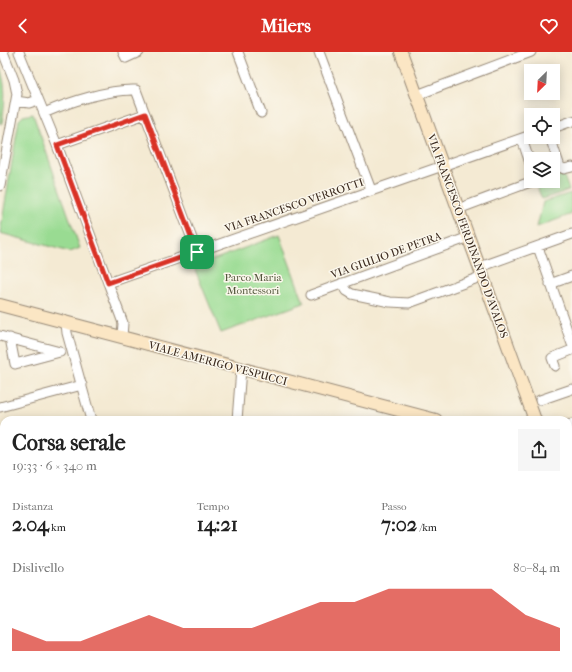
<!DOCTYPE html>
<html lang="it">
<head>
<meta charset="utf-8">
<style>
  :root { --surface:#fff; --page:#f6f6f6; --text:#222; --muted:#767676; --accent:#d93025 }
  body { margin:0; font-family:"IM FELL French Canon",serif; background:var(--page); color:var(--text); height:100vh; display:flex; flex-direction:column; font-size:15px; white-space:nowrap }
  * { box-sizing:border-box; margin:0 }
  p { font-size:13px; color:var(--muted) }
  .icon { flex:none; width:22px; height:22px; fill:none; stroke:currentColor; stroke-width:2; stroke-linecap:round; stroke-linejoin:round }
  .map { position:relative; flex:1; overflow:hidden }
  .sheet { position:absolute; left:0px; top:364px; width:572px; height:256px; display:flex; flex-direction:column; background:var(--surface); border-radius:12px 12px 0 0; box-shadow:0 2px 10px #0003 }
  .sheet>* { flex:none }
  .needle { width:26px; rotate:204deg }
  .fabs { position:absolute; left:524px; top:12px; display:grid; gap:8px }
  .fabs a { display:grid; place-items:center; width:36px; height:36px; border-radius:0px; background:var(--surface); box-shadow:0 2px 10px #0003; font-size:20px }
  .pin { position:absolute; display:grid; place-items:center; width:34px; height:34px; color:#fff; margin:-17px; border-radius:8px; box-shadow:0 2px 6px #0006 }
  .round { display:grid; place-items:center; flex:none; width:42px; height:42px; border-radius:0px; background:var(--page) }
  .head { display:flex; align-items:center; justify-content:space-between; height:68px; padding:0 12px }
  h1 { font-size:22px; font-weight:800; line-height:30px }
  .figures { display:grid; grid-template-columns:repeat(3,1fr); gap:6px; height:68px; padding:4px 12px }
  .figures div { display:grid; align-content:center }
  .figures b { font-size:20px; font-weight:800 }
  .figures small { font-size:11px; font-weight:400 }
  .figures p { font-size:11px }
  .chart { height:112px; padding:8px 12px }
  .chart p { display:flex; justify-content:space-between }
  .chart svg { width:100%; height:72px; margin-top:4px; fill:var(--accent); opacity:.7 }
  header { display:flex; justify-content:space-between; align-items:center; height:52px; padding:0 12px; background:var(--accent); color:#fff; font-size:18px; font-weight:800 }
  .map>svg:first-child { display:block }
</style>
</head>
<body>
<header><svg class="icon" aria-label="back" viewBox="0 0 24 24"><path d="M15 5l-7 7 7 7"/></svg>Milers<svg class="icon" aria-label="heart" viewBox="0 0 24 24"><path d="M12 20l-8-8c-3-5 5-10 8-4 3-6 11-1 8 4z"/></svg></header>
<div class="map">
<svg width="572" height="620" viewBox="0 0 572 620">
  <rect width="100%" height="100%" fill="#fbf7ec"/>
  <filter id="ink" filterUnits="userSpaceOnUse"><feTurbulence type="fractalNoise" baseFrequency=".025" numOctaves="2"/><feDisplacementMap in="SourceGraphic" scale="8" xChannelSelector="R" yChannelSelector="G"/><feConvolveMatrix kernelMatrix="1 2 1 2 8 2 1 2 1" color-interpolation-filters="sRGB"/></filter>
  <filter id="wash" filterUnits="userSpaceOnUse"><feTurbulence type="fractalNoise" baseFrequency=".012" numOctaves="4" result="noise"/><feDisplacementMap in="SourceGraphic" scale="16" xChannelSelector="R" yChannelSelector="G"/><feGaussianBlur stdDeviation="0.9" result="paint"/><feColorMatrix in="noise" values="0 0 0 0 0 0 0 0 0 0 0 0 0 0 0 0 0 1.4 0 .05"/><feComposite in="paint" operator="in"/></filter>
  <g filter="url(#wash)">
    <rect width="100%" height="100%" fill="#f4ead3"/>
    <path fill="#99db92" stroke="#6a8258" d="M0,15C7,37 5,49 2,71L0,72Z
      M33,62L80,196L70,200L0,181L19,68L23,64Z
      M563,122L569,138L542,147L536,132L544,129H553V126Z
      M571,141L572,162L537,175L543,150Z
      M279,183L304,251L221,281L194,215Z"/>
  </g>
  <g filter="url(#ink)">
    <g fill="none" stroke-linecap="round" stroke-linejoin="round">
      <g stroke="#988a78" stroke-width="11">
        <path id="street" d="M19,0L57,93L123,271L122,285
          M123,0L126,6L139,0
          M238,0L261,61
          M319,0L371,138
          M417,43L531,0
          M16,49L29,51L38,48
          M44,61C69,50 109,37 136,38L197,200
          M553,76L572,69
          M550,85L560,115L564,117L572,115
          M522,87L531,114
          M57,93L145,62
          M0,134L17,42L14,28L3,0
          M458,157L533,129
          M538,195L572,292
          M480,215L572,182
          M108,231L531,83
          M342,231L347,239L352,242L390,250L409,251L483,224
          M550,232L572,224
          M311,243L469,185
          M66,271L67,281L91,368
          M0,284L60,300
          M10,286L15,312L60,300
          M555,314L552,306L572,298
          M540,348L572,337
          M0,355L82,333
          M237,368L241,317
          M568,373L572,372
          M0,386L4,401
          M0,433L4,432
          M568,574L572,573
          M59,616L60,620
          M256,616L263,620
          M359,616L360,620
          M494,616L495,620
          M173,620L184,616
          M392,620L407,616"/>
      </g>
      <g stroke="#988a78" stroke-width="14">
        <path id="secondary" d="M401,0L535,368
          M0,253L436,368
          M568,404L572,405
          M568,457L572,467"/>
      </g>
      <use href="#street" stroke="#fff" stroke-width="9"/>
      <use href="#secondary" stroke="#fbe6c4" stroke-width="12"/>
    </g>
  </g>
  <g fill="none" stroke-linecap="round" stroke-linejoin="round" filter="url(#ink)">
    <g stroke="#fff" stroke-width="8">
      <path id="route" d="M145,62L197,200L108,231L57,93Z"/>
    </g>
    <use href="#route" stroke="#d93025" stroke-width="5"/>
  </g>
  <g text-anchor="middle" stroke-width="3" stroke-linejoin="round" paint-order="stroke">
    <g font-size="11" fill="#3b2a1e" stroke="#fbf7ec">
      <text transform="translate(294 153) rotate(-19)" y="4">VIA FRANCESCO VERROTTI</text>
      <text transform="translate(468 184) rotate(70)" y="4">VIA FRANCESCO FERDINANDO D'AVALOS</text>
      <text transform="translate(386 203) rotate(-20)" y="4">VIA GIULIO DE PETRA</text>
      <text transform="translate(218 311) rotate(15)" y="4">VIALE AMERIGO VESPUCCI</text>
    </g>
    <g font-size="11" fill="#52563b" stroke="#fbf7ec">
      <text x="253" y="229">Parco Maria<tspan x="253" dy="13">Montessori</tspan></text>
    </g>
  </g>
</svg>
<div class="fabs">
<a><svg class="needle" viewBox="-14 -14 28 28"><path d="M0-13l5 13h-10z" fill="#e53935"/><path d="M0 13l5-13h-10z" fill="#767676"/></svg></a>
<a><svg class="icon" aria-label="locate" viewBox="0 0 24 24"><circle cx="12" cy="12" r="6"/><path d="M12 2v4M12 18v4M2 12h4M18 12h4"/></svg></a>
<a><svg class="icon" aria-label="layers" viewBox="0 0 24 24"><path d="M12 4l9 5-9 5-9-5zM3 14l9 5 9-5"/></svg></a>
</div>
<div class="pin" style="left:197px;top:200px;background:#1e9e55"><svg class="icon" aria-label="arrive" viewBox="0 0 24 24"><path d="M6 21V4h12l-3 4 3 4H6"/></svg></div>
<section class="sheet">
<div class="head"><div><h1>Corsa serale</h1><p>19:33 · 6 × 340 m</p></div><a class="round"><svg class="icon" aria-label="share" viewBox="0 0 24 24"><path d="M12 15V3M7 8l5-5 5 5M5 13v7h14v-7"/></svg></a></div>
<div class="figures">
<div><p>Distanza</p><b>2.04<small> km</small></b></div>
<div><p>Tempo</p><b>14:21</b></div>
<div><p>Passo</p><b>7:02<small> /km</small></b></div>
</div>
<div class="chart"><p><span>Dislivello</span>80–84 m</p>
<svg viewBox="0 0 160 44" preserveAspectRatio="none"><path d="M0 44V30L10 38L20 38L30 30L40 22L50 30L60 30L70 30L80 22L90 14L100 14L110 6L120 6L130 6L140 6L150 22L160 30V44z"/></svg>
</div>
</section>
</div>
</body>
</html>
